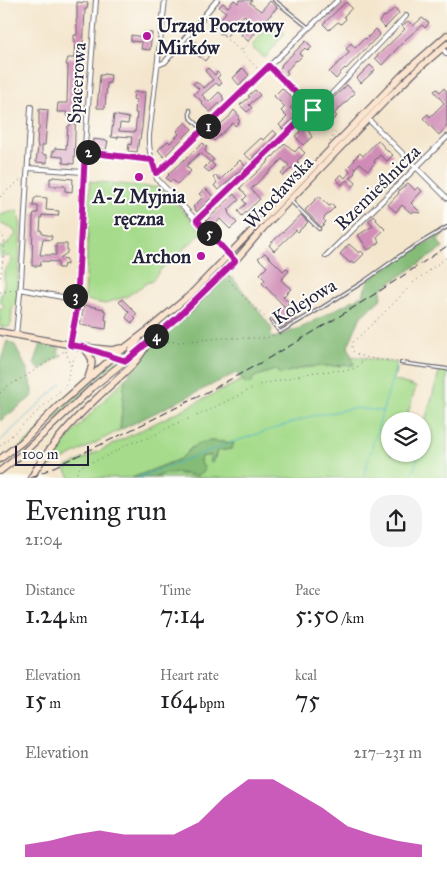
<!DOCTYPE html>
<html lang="en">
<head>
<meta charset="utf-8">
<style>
  :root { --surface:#fff; --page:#f2f2f2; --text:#202124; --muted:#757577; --accent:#b5179e }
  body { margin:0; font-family:"IM FELL Great Primer",serif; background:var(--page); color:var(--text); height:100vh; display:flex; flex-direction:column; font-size:19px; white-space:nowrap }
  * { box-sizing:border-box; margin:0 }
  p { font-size:16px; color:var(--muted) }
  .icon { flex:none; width:28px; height:28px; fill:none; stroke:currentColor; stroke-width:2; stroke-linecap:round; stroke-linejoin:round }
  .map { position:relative; height:478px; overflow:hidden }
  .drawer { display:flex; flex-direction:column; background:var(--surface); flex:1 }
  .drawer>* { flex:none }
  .fabs { position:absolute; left:381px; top:412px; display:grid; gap:10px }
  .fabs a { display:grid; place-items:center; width:50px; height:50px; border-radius:50%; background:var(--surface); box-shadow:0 1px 4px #0004; font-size:25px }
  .scale { position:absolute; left:15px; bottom:12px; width:74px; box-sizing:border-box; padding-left:5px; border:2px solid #22223b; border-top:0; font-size:14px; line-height:18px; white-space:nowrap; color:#22223b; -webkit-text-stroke:4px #fdfcf7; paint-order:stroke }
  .pin { position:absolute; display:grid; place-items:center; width:42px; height:42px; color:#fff; margin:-21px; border-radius:10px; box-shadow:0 2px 8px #0006 }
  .km { position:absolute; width:25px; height:25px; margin:-12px; border-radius:50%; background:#222; color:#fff; font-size:14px; line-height:25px; text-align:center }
  .round { display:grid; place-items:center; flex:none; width:52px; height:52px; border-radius:20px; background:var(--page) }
  .summary { display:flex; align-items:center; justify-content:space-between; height:85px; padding:0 25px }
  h1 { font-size:28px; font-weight:600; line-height:38px }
  .metrics { display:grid; grid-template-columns:repeat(3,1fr); gap:8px; height:85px; padding:5px 25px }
  .metrics div { display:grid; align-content:center }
  .metrics b { font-size:25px; font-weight:600 }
  .metrics small { font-size:14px; font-weight:400 }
  .metrics p { font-size:14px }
  .chart { height:140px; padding:10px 25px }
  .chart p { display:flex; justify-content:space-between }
  .chart svg { width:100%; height:90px; margin-top:5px; fill:var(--accent); opacity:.7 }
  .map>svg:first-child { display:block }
</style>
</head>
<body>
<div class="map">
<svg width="447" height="478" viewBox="0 0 447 478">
  <rect width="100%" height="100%" fill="#fdfcf7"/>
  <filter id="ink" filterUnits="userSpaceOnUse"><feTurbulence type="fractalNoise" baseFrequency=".02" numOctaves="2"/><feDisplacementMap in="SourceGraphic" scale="10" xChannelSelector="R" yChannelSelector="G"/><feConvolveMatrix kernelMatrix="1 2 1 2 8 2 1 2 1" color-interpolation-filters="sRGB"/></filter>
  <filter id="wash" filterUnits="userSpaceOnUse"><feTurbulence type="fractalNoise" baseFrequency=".0096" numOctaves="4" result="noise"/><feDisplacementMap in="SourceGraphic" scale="20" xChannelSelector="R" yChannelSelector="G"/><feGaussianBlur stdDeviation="1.12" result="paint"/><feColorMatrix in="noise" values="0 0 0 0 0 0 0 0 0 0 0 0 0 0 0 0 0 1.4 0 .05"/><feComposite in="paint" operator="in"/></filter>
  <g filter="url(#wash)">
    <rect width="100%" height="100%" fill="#f4e6cd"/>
    <path fill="#a6db8b" stroke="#647e63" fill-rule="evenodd" d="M272,22L285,33L265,58L251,47Z
      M90,181L161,188L203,232L162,268L151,282H148L126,297L111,301L106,304L94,302L85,299Z
      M17,210L21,225L17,303L12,309L11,324L9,327H0V308L5,307L0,301V297L4,285V271L12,261L10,256L0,257V247L6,246L11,239L16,235L14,229L8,226L0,224V215Z
      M351,356L396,363V370L394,380L416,387L407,416L425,421L440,369L447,371V478H153C169,472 179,473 196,476L204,468L200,461L201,457L211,455L215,458L217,451L231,449L234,443L211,441L191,448L180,459L132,478H70L65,468L242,380L246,384L254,377L275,370L280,374L306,367L353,365ZM390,421H422V454H390Z
      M114,360L119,362C78,396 41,434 0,467V464L31,438Z
      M125,379L120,430L43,470C67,437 96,408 125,379Z"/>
    <path fill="#84bb77" stroke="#536e59" d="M443,234L438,241L443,248L381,289L382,298L361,316L348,346L354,365L306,367L280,374L275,370L254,377L251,383L246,384L236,373L120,430L125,379L155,343L222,281L232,277L271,327L272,331L270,334L274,338L305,326L363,295L368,280L400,258Z
      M7,341L15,345L28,372L33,396L0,421V363Z
      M41,344L60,348L58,352L61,356L40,370L34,364Z
      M211,441L234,443L231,449L217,451L212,463L209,461L211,455L201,457L200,461L204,468V472L196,476L178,473L162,475L153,478H132L180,459L191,448L202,442Z"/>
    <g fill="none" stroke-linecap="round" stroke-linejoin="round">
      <path stroke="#48b3c6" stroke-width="1" d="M0,441L62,383
        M137,478L224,445L312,416L355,408L382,411
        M363,478L396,365
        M411,478L419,454"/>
    </g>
    <g id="blocks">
      <path fill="#d08cb6" d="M234,0L238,3L240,0H252L250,3L261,11L270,1L277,7L248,41L241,35L252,22L244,15L226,37L214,27L226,12L219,7L223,3L228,7Z
        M77,2L88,3L87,9H85L83,52H80L79,72H82V80H79L78,106H76L74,164L63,163V157L52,156L53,151H55V148L66,149L68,126H70L71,116H66L67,112H57L58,103H67L68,65H66L67,61L68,58H74L75,39H74V35H77V25L76,22L77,18Z
        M346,2L352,8L344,16L346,19L341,24L338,22L329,30L323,24Z
        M395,8L399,13L385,28L379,22L384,16L385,17Z
        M422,18L429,23L425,28L422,25L406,39L382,65L375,58L405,29L402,26L408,21L413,26Z
        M376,29L380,34L346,69L345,68L340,73V74L336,79L329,72L350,52L346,49L351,43L355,48L365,38L366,39Z
        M144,32L152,33L150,50L141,49L142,43L141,42L131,41V35L143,37Z
        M193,40L210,54L205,61L187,47Z
        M306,41L312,47L308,51L305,48L299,54L302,56L297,61L296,60L290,67L286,71L288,73L285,76L279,69L282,66L281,65Z
        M370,65L375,70L361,83L357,78Z
        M208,68L215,75L217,72L220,75L217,78L222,83L219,86L216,83L202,95L209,102L219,92L223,96L222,97L224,99L210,112L202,104L203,103L194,94L199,89L193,84L196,81L204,88L213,80L205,71Z
        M243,68L249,75L239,85L233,78Z
        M104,74L111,75L110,83H107L105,108H97L100,75H104Z
        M347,85L355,93L334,114L337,116L329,124L323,118L308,130L312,137L303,145L295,136L300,132L299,131L314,117L316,119L330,105L328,103Z
        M282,88L293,99L295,98L298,101L290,108L297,115L283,129L279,125L287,117L281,111L285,107L274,96Z
        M444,88L447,92V126L439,135L423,118L428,114L430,117L444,103L434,91L437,89L440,92Z
        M255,90L260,95L249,105L252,108L247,112L240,105L250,97L248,96Z
        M134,92H145L142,127L140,139H139L137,152L128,151L129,144L131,145L132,137L118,136V138L111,137L114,115L129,118L128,124L120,123L119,131L135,132L137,113H135L136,100L133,99Z
        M39,109L48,110L45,145H42V154L47,155V163L36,162L38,147L37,142L38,130H39Z
        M234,110L240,117L238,119L240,121L235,126L233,123L214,141L212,139L211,140L207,136L229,117Z
        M186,122L192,129L164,157L158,150L168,141L170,143L179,134L177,131Z
        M273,130L277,134L253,157V158L251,160L244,154L261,138L263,140Z
        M93,139L108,141L106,150L92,148Z
        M378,140L388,152V151L393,155L387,161L380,155L374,161L375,163L368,170L360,163L355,168L356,170L354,172L355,173L350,177L356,183L353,187L346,180L342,185L336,179L341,174L345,178L350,172L347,168L355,160L354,159L360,153L363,156Z
        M203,143L207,147L205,150V151L214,160L211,162L215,166L209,172L204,168L210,162L200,153L186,166L191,171L177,184L172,179L170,182L166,178L169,175L168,174Z
        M285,143L295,152L299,147L305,153L297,161L299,162L283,176L281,174L289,165L282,159L251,189L260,199L242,216L238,211L246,204L243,200L247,196L240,188L269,161L268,160L272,156L273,157Z
        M240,160L245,166L219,190L214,186L217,182L213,178L216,175L220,180Z
        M53,177L73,179L72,192L65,191V186H50V178H53Z
        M408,183L415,190L418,187L422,191L411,203L421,213L412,212L411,213L402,205L396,212L388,205L399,193L398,192Z
        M205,188L213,196L197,212L193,207L203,197L199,194Z
        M234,194L239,200L228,210L230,211L228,213L237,223L230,229L220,219L212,228L206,221Z
        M319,196L329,206L332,204L335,207L323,219L326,222L321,227L305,210Z
        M37,197L47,198L46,210L59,211L58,216L42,215V217H41L40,231H42V234L52,236L51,240L43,239L40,255H56V244H67V253L60,258L67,259V265L64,264L63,268H58V263L57,262L41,261L40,266H32L33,218L34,213H38V206H33L34,199Z
        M301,215L308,222L298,232L296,230L274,251L269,245Z
        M374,216L377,219L376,220L385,229L377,237L379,243L368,250L358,235L373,226L368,221Z
        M349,244L359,253L361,251L364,254L354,264L351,262L350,263L340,254Z
        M265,253L283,271L286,268L289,271L281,280L291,289L283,297L289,302L285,307L262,283L265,280L260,274L267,267L258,258Z
        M122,299L137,314L134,317L136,319L132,323L126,318L129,312L119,302Z
        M84,305L104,309V311L106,312L105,320H107L106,329L80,325Z
        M283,306L290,314H291L296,318L281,328L278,323L281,321L275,313Z"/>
    </g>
  </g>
  <g filter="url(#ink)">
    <use href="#blocks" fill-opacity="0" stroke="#6c676e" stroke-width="1"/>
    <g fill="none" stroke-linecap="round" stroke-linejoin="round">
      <g stroke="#6c676e" stroke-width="4.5">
        <path id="lane" d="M274,0L309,28
          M190,110V117L203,130
          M292,202L319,229
          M271,321L280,332L323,307L363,282L407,251L447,227
          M401,363L447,369"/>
      </g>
      <g stroke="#6c676e" stroke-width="6">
        <path id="street" d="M165,0L149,135C148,151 153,164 157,179L235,261
          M442,48L447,54
          M158,65L165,62L217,0
          M269,66L313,111
          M368,119L447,198
          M85,152L152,160
          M28,168L83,172
          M155,173L161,170L338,0
          M197,220L308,113L321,105L406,16
          M326,256L447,137
          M20,289L67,298L73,297L77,292L83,172L96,0
          M16,335L21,283L31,107"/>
      </g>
      <g stroke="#6c676e" stroke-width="8">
        <path id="secondary" d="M0,332L83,347L112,350L121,348
          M83,347C95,360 93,363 88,378
          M95,351L126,361
          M128,356L135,345L139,339
          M0,459L22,442L58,406L113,357L148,330L190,295L404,73L447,35
          M0,471L22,454L94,386L155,337L191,306L235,261L266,225L387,99L417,70L447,44
          M31,478C48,447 73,420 99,396C115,380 136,366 146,346"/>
      </g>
      <path stroke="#6c676e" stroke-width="1" stroke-dasharray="1 4" stroke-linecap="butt" d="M204,21L241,51L259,70
        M242,50L278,7
        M317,115L337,135
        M330,142L333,136L332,132
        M0,197L22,178
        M0,233L4,238L5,244L0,281
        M229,275V280L239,292L268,320
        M0,292L17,290
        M71,340L78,304L77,299
        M158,341L179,342L221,338H263L269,337L277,334
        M66,351L70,366
        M397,362C388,360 358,359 353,351C352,348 352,346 352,343L388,309L414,282L447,257
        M0,393L6,387L26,376L66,350
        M0,446L63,388L66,384L72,363L78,350
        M76,478L77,472L81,466L107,456L118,450L130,443L140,441L153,436L177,423L199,415L259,385L315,372L349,370L356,368L367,357"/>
      <use href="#lane" stroke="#fff" stroke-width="2"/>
      <use href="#street" stroke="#fff" stroke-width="4"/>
      <use href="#secondary" stroke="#fce5cf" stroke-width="5.5"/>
      <path stroke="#22223b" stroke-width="1" stroke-dasharray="8 4" stroke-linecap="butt" d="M31,478C89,450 147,423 205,393C288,349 369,300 447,246"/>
    </g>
  </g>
  <g fill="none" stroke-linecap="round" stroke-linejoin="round" filter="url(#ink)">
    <g stroke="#fff" stroke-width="10">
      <path id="route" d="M269,66L313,110L308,113L197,220L235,261L179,316L126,361L83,347L70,345L78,304L75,296L78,286L85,152L152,160L156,173L161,170Z"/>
    </g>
    <use href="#route" stroke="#b5179e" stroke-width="6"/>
  </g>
  <g fill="#b5179e" stroke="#fdfcf7" stroke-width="2">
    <circle cx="147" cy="36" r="5"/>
    <circle cx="139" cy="177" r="5"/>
    <circle cx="201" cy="256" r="5"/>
  </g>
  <g text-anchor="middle" stroke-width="4" stroke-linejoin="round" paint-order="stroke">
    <g font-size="19" font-weight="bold" fill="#22223b" stroke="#fdfcf7" text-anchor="start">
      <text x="157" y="32">Urząd Pocztowy<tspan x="157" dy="22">Mirków</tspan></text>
      <text x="139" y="203" text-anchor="middle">A-Z Myjnia<tspan x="139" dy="22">ręczna</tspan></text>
      <text x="191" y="263" text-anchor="end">Archon</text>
    </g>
    <g font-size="19" fill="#22223b" stroke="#fdfcf7">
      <text transform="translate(76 83) rotate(-86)" y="7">Spacerowa</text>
      <text transform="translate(377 187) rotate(-45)" y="7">Rzemieślnicza</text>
      <text transform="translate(278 192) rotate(-47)" y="7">Wrocławska</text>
      <text transform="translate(304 301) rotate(-31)" y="7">Kolejowa</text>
    </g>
  </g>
</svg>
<div class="fabs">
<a><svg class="icon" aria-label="layers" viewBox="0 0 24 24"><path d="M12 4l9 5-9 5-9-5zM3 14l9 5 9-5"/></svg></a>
</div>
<div class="scale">100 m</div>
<div class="pin" style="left:313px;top:110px;background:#1e9e55"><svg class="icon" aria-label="arrive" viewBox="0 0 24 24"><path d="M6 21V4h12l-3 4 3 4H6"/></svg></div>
<b class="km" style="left:208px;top:126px">1</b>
<b class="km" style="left:88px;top:152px">2</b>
<b class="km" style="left:75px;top:296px">3</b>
<b class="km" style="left:156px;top:336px">4</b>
<b class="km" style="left:209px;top:233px">5</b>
</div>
<section class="drawer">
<div class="summary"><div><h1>Evening run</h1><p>21:04</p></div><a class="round"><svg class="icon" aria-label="share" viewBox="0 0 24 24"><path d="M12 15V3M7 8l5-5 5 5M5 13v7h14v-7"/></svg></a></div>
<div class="metrics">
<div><p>Distance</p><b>1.24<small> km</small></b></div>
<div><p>Time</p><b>7:14</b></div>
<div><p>Pace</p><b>5:50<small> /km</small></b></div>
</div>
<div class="metrics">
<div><p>Elevation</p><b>15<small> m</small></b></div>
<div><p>Heart rate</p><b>164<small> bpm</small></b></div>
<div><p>kcal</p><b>75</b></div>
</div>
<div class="chart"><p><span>Elevation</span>217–231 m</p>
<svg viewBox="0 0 160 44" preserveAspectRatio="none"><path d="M0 44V38L10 36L20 33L30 31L40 33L50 33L60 33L70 27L80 15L90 6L100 6L110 13L120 20L130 29L140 33L150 36L160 38V44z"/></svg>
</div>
</section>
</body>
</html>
